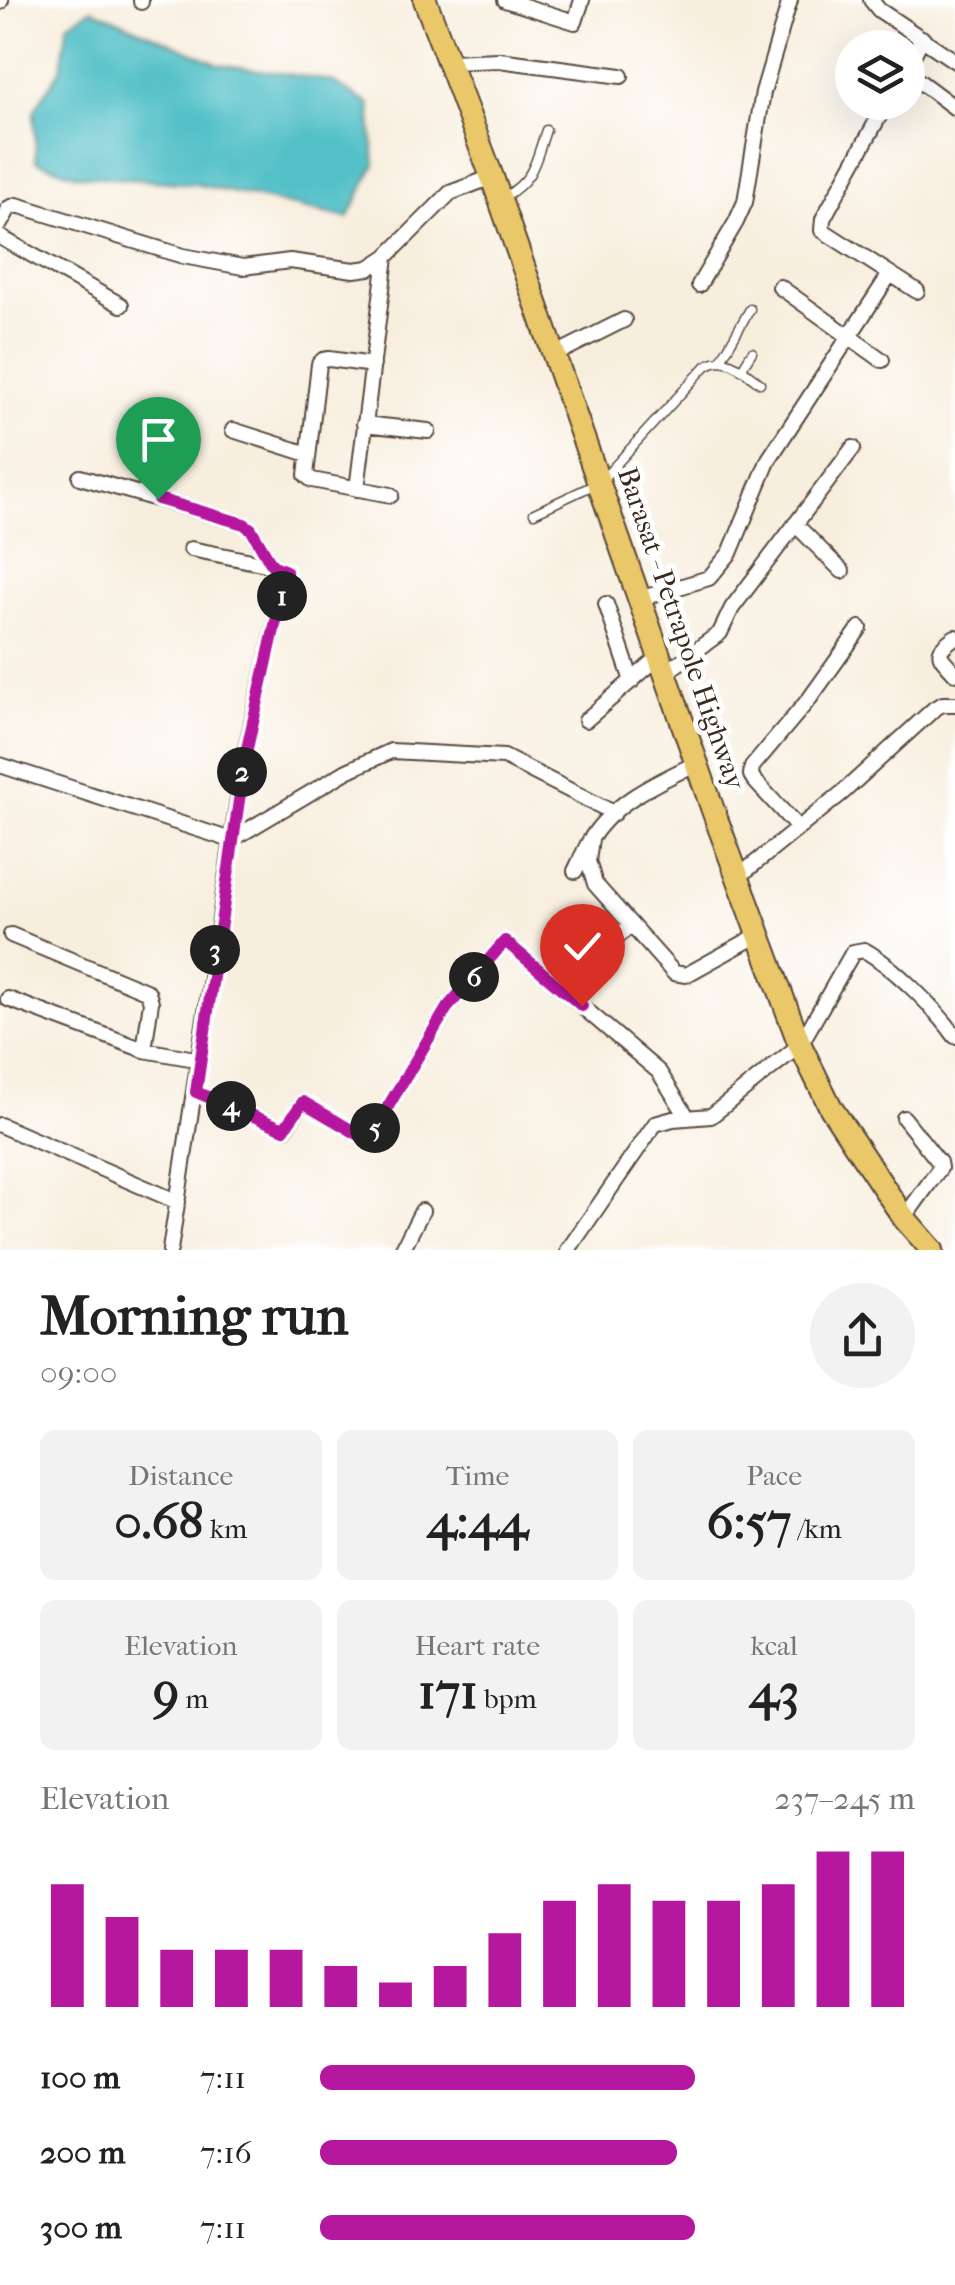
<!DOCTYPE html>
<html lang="en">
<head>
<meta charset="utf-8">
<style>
  :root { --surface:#fff; --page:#f2f2f2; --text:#222; --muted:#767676; --accent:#b5179e }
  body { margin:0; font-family:"IM FELL French Canon",serif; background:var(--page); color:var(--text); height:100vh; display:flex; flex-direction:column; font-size:38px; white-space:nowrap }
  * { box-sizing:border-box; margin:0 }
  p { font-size:32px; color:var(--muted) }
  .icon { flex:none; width:55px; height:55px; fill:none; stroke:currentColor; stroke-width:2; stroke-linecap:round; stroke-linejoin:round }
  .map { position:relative; height:1250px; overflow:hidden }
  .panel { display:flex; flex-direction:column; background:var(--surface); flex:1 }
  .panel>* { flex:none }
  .controls { position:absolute; left:835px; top:30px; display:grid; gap:20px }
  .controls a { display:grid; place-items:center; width:90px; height:90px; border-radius:50%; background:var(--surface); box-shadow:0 10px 40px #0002; font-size:50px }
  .pin { position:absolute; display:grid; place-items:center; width:85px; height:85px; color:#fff; margin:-102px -42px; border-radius:50% 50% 50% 0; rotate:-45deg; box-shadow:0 0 10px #0007 }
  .pin .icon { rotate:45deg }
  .km { position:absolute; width:50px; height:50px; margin:-25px; border-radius:50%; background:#222; color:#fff; font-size:28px; line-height:50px; text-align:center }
  .round { display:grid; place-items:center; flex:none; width:105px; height:105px; border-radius:52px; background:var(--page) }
  .head { display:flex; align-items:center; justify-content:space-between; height:170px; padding:0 40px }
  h1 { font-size:55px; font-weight:700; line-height:75px }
  .figures { display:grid; grid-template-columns:repeat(3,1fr); gap:15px; height:170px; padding:10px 40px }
  .figures div { display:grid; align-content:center; border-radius:15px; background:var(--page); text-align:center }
  .figures b { font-size:50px; font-weight:700 }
  .figures small { font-size:28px; font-weight:400 }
  .figures p { font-size:28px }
  .chart { height:280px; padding:20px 40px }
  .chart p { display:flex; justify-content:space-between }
  .chart svg { width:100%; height:180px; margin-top:10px; stroke:var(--accent); stroke-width:6 }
  ul { padding:0 40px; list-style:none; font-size:32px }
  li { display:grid; grid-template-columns:160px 120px 1fr; align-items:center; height:75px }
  li i { height:25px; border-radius:12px; background:var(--accent) }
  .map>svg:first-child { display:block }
</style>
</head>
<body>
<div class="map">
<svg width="955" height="1250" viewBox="0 0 955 1250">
  <rect width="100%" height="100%" fill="#fff"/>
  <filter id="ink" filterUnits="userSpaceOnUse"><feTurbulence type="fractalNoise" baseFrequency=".01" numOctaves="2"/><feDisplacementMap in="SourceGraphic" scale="20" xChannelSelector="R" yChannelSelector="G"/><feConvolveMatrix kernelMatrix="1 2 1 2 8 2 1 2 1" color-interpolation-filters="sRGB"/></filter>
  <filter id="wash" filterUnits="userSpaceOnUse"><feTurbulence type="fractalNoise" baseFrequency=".0048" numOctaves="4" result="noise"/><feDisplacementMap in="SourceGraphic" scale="40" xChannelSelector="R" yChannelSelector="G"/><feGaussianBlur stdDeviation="2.25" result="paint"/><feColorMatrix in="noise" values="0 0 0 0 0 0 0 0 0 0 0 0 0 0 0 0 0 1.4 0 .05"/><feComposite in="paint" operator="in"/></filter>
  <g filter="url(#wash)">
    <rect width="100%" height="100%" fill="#f8eede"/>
    <path fill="#52c0c8" stroke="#467573" stroke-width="2.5" d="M92,9L219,64L331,81L370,105L375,164L348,218L195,184L77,175L36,161L34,111L61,68L68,24Z"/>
  </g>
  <g filter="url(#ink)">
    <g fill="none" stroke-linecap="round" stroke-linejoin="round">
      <g stroke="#57473b" stroke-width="11">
        <path id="service" d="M504,197C535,179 535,162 546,130
          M721,360L750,309
          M741,370L752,352
          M534,513L600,482L706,366C725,352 744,371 760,383"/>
      </g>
      <g stroke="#57473b" stroke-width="18">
        <path id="minor" d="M505,0L575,22L582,0
          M871,0L879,10L955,61
          M0,2L1,0
          M141,2V0
          M450,62L499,60L621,76
          M908,66L922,38
          M908,73L955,108
          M887,102L823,219L822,230L917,291
          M0,224L9,208L17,205L183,256L243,267L290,261L354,270L369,268L386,257L450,193L492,177
          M0,237L121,305
          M699,285L736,222L745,202L763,92L790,0
          M780,287L882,360
          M554,355L624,320
          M373,365L329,359L323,360L319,364L306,475L312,480L391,495
          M364,424L428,431
          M233,430L308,454
          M80,477L244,524L251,529L272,565
          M357,489L386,257
          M795,524L842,571
          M639,599L709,578L730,553L769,459L890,274
          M606,604L632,681
          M955,637C933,653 938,654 955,673
          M665,673L720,633L732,608L853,448
          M586,720L660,656
          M0,765L231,840L347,771L391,751L504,757L614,813
          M798,828L754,780L751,775L752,767L810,698L860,628
          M591,839L588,861L595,884L674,973L686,975L758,935
          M575,871C580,861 584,851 589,842C612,802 658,782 697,763
          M738,877L842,793L935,708L943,704H955
          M11,935L148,992L151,1002L144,1050L201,1060
          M600,954L630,925
          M8,999L144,1050
          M196,1092L285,1129L303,1102L368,1140L447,1008L505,941L659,1072L688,1118
          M0,1125L178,1202
          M904,1218L940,1168L939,1162L904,1118
          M170,1250L245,753L286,577L285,571L276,566L191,549
          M402,1250L422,1211
          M568,1250L655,1124L673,1119L711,1116L800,1045L853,952L864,950C893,966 936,1009 955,1036"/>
      </g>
      <g stroke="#57473b" stroke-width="26">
        <path id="trunk" d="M425,0L492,177L714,813L800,1045L831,1108L856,1146L904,1218L932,1250"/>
      </g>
      <use href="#service" stroke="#fff" stroke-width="8"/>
      <use href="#minor" stroke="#fff" stroke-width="14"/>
      <use href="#trunk" stroke="#eac769" stroke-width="22"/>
    </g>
  </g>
  <g fill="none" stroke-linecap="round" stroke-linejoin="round" filter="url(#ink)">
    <g stroke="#fff" stroke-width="20">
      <path id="route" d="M158,499L244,524L251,529L272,565L286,571V577L246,753L196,1092L284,1129L303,1102L368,1140L447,1008L505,941L582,1006"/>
    </g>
    <use href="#route" stroke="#b5179e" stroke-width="12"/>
  </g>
  <g text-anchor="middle" stroke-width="10" stroke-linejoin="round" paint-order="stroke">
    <g font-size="28" fill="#3b2a1e" stroke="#fff">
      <text transform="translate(682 628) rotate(71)" y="10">Barasat - Petrapole Highway</text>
    </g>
  </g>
</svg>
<div class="controls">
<a><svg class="icon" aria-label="layers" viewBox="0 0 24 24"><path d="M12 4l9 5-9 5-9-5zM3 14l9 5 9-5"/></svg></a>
</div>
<div class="pin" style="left:158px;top:499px;background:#1e9e55"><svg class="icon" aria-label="arrive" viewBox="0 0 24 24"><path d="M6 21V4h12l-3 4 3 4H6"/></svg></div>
<div class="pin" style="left:582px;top:1006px;background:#d93025"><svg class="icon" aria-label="check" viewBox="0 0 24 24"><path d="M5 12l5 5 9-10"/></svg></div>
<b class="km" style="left:282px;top:596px">1</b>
<b class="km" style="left:242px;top:772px">2</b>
<b class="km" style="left:215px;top:950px">3</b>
<b class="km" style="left:231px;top:1106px">4</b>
<b class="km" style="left:375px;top:1128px">5</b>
<b class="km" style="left:474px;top:977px">6</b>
</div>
<section class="panel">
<div class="head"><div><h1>Morning run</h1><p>09:00</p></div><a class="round"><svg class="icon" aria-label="share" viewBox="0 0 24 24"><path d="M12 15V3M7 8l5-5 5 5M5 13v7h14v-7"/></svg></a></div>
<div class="figures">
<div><p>Distance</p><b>0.68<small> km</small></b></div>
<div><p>Time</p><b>4:44</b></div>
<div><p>Pace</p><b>6:57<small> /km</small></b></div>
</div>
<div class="figures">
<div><p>Elevation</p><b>9<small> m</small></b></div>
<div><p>Heart rate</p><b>171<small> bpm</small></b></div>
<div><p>kcal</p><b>43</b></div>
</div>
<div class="chart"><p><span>Elevation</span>237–245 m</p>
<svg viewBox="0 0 160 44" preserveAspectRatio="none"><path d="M5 44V14M15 44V22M25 44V30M35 44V30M45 44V30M55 44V34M65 44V38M75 44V34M85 44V26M95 44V18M105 44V14M115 44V18M125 44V18M135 44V14M145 44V6M155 44V6"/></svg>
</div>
<ul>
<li><b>100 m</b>7:11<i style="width:63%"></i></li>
<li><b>200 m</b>7:16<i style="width:60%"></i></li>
<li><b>300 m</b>7:11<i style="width:63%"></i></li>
</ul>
</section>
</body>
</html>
